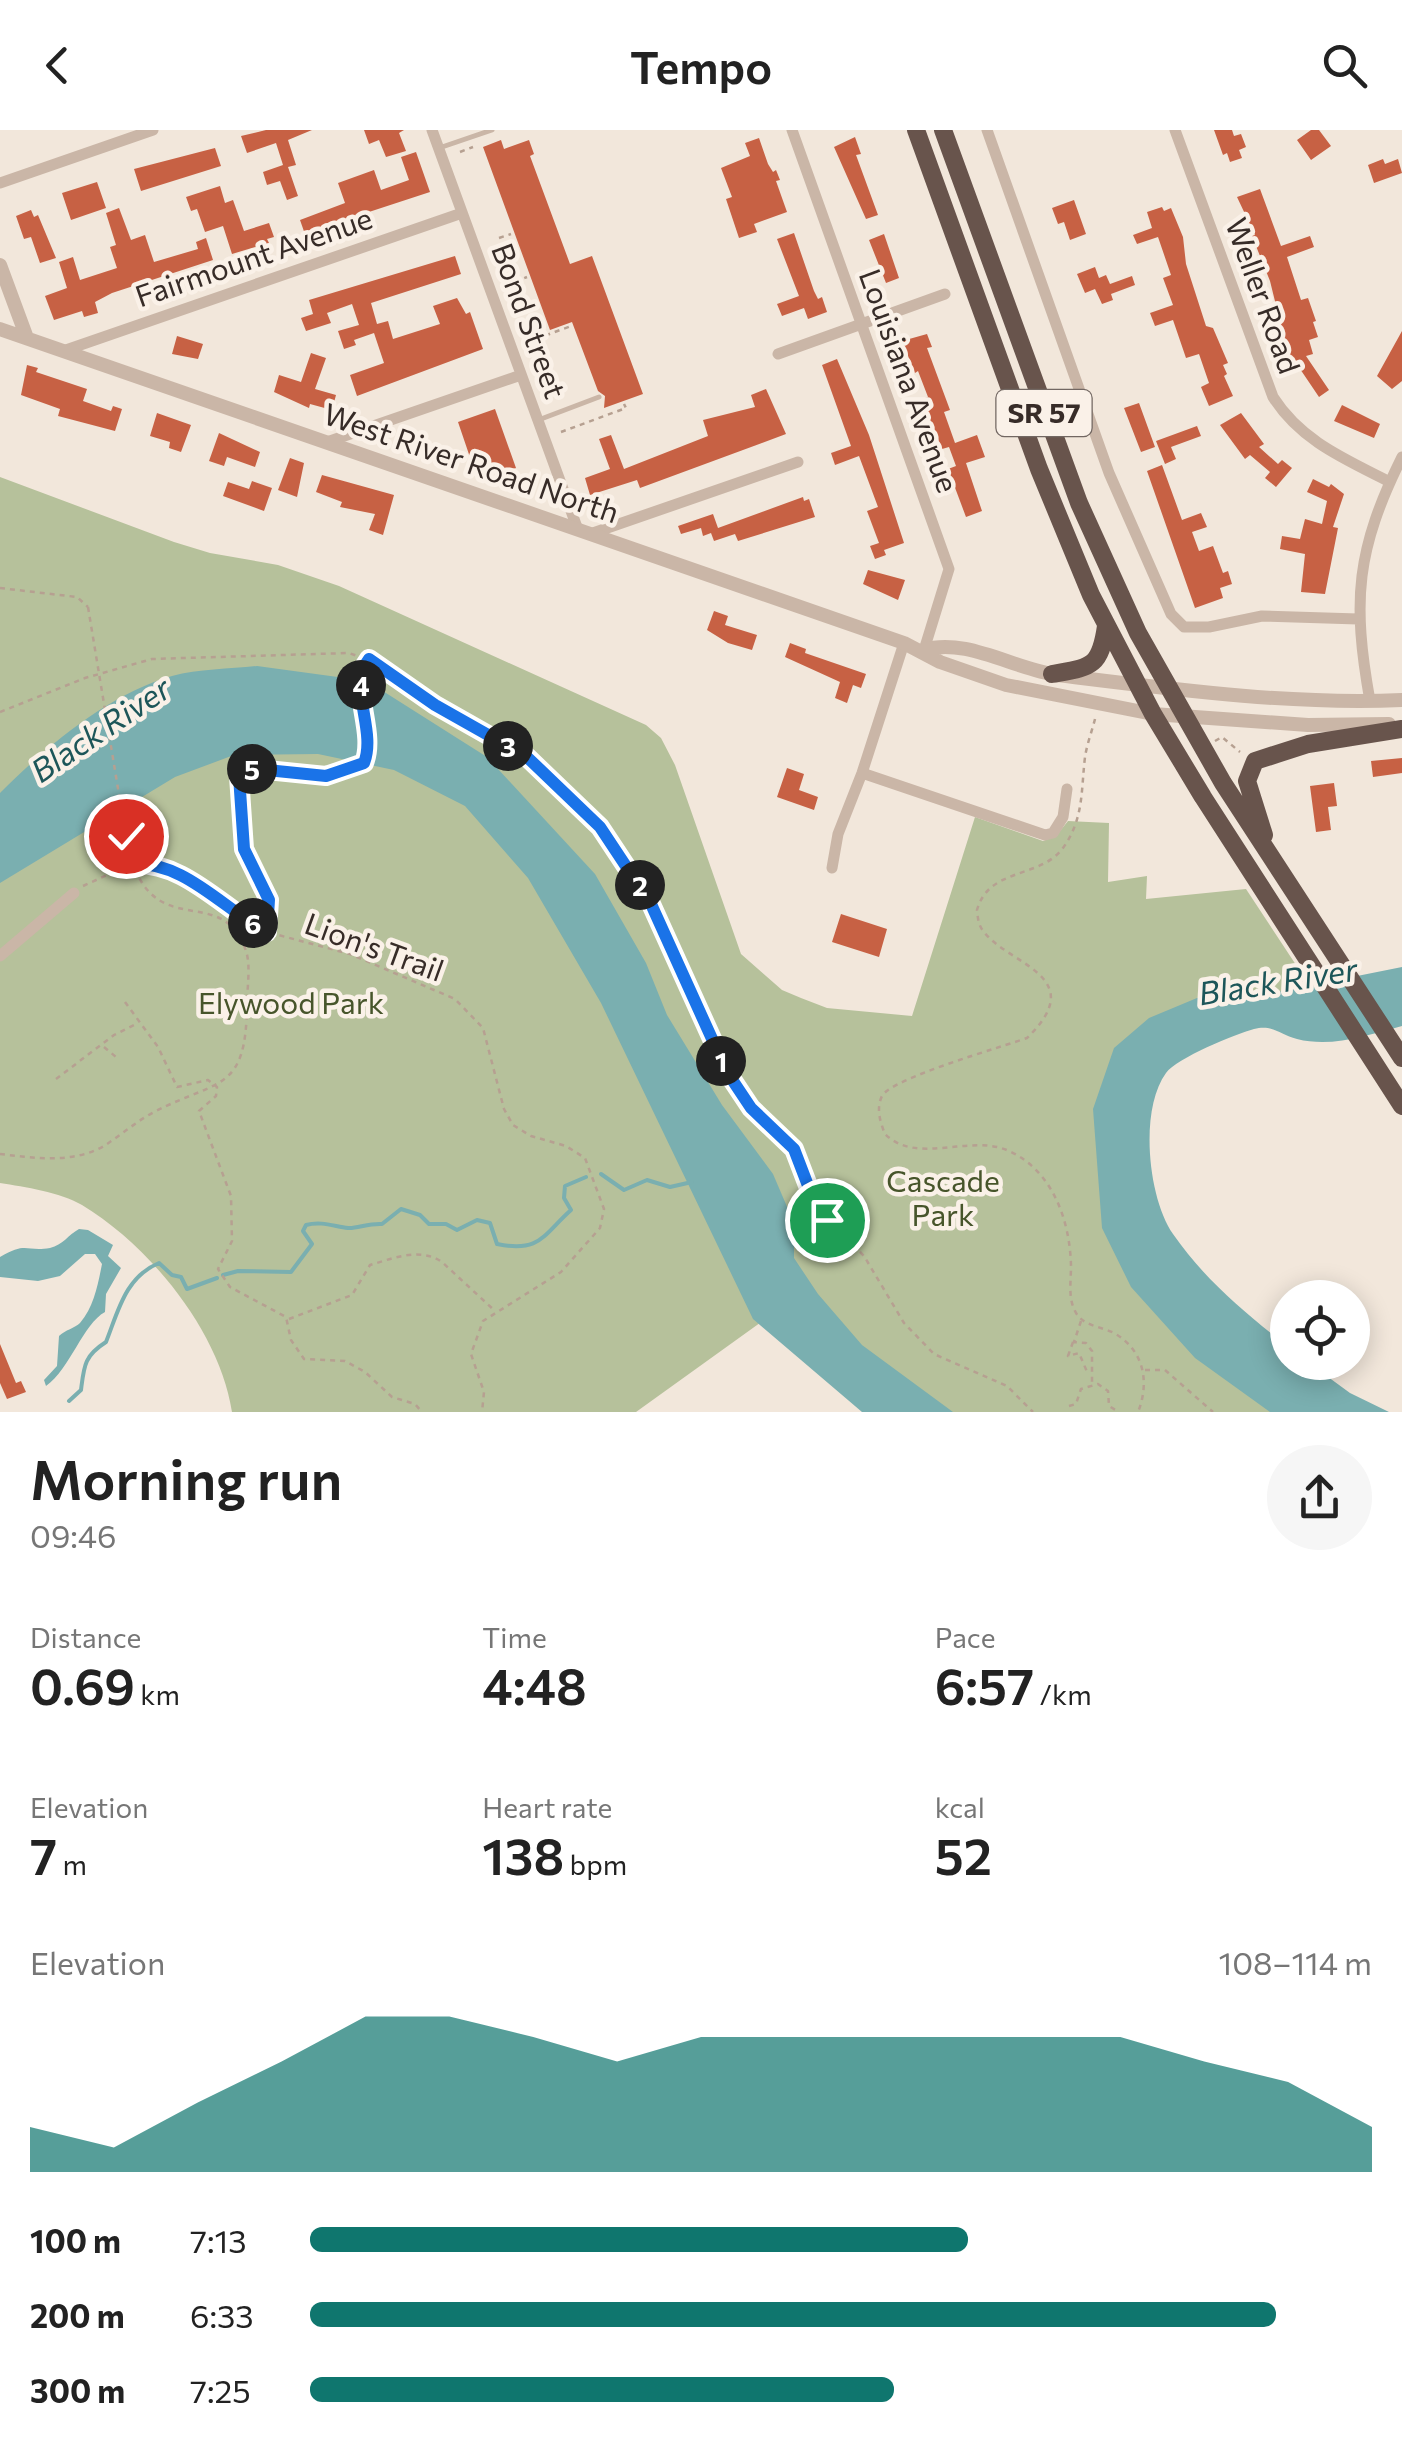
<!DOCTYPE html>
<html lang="en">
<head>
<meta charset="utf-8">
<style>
  :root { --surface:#fff; --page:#f6f6f6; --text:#222; --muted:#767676; --accent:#0f766e }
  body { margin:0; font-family:Commissioner,sans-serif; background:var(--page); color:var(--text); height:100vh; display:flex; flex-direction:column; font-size:38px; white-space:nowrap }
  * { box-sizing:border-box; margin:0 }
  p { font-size:32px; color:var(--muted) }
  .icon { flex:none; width:55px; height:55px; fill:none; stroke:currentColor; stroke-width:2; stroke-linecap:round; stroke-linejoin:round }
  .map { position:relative; height:1282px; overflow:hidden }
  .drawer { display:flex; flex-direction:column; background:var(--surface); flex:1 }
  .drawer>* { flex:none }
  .controls { position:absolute; left:1270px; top:1150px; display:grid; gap:20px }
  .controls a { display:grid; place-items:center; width:100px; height:100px; border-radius:50%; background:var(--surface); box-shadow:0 5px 25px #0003; font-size:50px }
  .pin { position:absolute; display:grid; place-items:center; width:85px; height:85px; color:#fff; margin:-42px; border:5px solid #fff; border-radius:50%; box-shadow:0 2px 10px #0007 }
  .km { position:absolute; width:50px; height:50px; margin:-25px; border-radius:50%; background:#222; color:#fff; font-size:28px; line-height:50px; text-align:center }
  .round { display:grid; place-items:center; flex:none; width:105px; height:105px; border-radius:52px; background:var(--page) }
  .summary { display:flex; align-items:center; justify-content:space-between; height:170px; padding:0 30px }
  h1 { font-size:55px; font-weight:600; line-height:75px }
  .figures { display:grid; grid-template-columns:repeat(3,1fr); gap:15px; height:170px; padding:10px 30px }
  .figures div { display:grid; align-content:center }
  .figures b { font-size:50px; font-weight:600 }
  .figures small { font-size:28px; font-weight:400 }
  .figures p { font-size:28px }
  .chart { height:280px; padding:20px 30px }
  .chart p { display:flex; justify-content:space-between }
  .chart svg { width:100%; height:180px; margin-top:10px; fill:var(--accent); opacity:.7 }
  ul { padding:0 30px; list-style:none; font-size:32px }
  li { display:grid; grid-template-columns:160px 120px 1fr; align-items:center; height:75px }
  li i { height:25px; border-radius:12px; background:var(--accent) }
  header { display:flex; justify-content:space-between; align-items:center; height:130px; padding:0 30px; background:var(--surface); font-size:45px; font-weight:600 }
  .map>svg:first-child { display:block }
</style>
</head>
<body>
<header><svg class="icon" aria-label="back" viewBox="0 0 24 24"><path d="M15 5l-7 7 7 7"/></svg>Tempo<svg class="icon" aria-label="search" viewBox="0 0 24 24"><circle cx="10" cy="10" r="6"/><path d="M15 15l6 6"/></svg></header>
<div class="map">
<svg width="1402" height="1282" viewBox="0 0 1402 1282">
  <rect width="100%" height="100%" fill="#f2e7db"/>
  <path fill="#b6c19b" d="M0,347L174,412L210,423L278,435L339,456L646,595L661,608L675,635L741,824L782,860L801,868L827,878L912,886L975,687L1043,711L1056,706L1068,691L1109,693L1108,752L1147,746L1146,769L1246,759L1325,879L1228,889L1133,942L1128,1080L1334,1282H908L789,1172L636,1282H232C220,1202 150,1116 82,1075C60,1062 25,1057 0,1053Z"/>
  <path fill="#7aafb0" d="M257,536L367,551L487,627L595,744L646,833L667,885L722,975L773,1044L794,1093V1128L818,1164L862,1215L953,1282H862L753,1189L601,873L528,748L465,676L394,640L318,624L234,625L175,647L0,753V663C47,616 107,565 172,546C199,539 230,539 257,536Z
    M1402,837V896C1368,905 1332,918 1297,909C1280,905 1273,894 1254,899C1235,904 1177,928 1166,943C1139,980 1148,1068 1173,1104C1205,1150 1244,1182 1287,1216L1288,1232L1309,1233L1350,1263L1389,1282H1270L1195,1228L1131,1157L1102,1098L1093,979L1114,918L1149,888L1197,868L1243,869Z
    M79,1099L88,1100L113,1115L108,1126L121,1138L106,1164L105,1182C83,1194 70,1239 46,1256L44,1250L57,1236L59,1206C65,1200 75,1198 80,1193C94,1177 98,1154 102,1134L95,1124H85L60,1146L38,1151L0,1147V1127C27,1111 25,1122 50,1118C63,1115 68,1105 79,1099Z"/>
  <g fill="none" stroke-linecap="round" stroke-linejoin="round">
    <path stroke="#7aafb0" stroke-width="4" d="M601,1044L624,1060L647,1050L670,1057L692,1052
      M223,1145L238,1141L291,1142L312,1114L303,1101L306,1095C321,1091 333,1096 348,1098C356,1099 369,1093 382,1094L401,1079L420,1085L429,1094H446L457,1100L477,1090L490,1093L497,1114C540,1123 543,1105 571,1080L564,1068L565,1056L586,1047
      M69,1271L81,1260C84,1236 84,1226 106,1212C118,1182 125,1147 159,1133L172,1145L181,1147L187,1159L217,1148"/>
  </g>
  <path fill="#c76144" d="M266,0H312L288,10L296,35L288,37L298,66L287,70L280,51L267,55L263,42L283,35L276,13L247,23L241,6Z
    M364,0H404L399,3L406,21L386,27L379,10L369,14Z
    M1214,0H1232L1234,6L1241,4L1246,17L1239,20L1242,28L1230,32L1227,23L1223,25Z
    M1311,0H1319L1331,16L1311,30L1297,10Z
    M855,7L861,24L856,25L878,85L866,89L834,17Z
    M759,8L768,34L773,42L776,40L780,50L776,51L787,82L754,94L757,102L739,108L726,69L732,67L721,38L750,26L745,13Z
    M501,10L504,19L529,10L534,24L530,26L570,134L592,126L643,264L604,278L605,266L598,261L572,192L550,200L483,17Z
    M215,18L221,36L141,61L134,39Z
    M416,22L430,62L317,99L320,106L307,110L300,90L345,73L338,53L374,40L381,60L409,50L401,27Z
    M1383,29L1385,34L1398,29L1402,43L1374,53L1368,35Z
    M97,52L106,78L71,90L62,63Z
    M220,56L225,73L233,70L244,101L269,93L274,107L267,109L269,113L232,124L223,96L205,102L197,79L191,81L186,67Z
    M1260,59L1281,116L1310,106L1314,117L1287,127L1301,170L1308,168L1316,191L1313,192L1318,207L1309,210L1313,224L1306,226L1329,260L1319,267L1294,230L1290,232L1270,151L1252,106L1255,105L1237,67Z
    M1074,70L1086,104L1070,110L1064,92L1058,94L1052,78Z
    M1162,77L1164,81L1171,78L1183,107L1186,134L1206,196L1213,198L1228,233L1223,235L1227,244L1224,246L1233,266L1209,276L1201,257L1209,253L1199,224L1186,228L1173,190L1155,196L1150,183L1173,175L1163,148L1171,145L1158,107L1137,114L1133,105L1152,98L1147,82Z
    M119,78L131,110L145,105L154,132L198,119L196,112L206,108L213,130L112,163L95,172L98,183L84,187L82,181L54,190L45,166L67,158L59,132L73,127L80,150L117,138L110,117L116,115L106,83Z
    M31,80L34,87L38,85L56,128L40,133L31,107L24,109L16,86Z
    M794,103L814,161L818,169L822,167L827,182L808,189L804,178L782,186L777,174L799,166L777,109Z
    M884,104L899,148L886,153L869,110Z
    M455,126L461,144L371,173L377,194L388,191L393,209L440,194L433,176L457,168L466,184L470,182L483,219L357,266L350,245L384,233L374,203L354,210L356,215L344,219L338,201L359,195L352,174L327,183L331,193L306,201L301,188L313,184L309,170Z
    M1095,137L1099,148L1106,145L1110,154L1132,146L1135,155L1111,164L1113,170L1102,174L1095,159L1085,163L1077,144Z
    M1402,201V251L1392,259L1377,246Z
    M927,204L932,217L927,218L950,280L944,282L955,313L977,305L985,327L966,333L982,381L966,387L948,339L956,336L949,317L942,319L922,269L928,267L918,241L915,243L902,211Z
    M177,206L203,214L198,229L172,224Z
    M311,223L326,228L315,259L336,265L332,280L310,274L309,278L274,262L279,245L301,252Z
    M837,229L869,305L904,413L884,420L886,425L875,429L870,416L879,413L867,381L878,377L859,326L835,335L831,323L851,316L822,235Z
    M27,235L38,238L36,242L87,259L83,271L111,281L113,276L122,279L115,301L58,286L60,279L21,265Z
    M766,259L786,304L640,358L637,350L590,365L585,348L610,339L599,309L611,305L624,339L708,306L703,290L755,277L751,265Z
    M1139,273L1155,317L1141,322L1124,278Z
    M1342,275L1380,294L1374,308L1334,291Z
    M495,279L516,338L499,344L496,335L475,342L458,292Z
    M157,283L191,295L181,322L169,318L170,312L150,306Z
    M1241,283L1264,314L1259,317L1278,334L1282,330L1292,338L1276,357L1265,348L1270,342L1250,325L1245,329L1220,295Z
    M1197,296L1201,306L1171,317L1176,329L1165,334L1156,311Z
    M219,303L260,322L255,337L227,327L224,336L209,331Z
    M290,328L304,333L297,367L278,360Z
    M1162,335L1182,390L1201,383L1207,397L1192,402L1199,421L1213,416L1223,443L1228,441L1232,454L1220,458L1223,468L1195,478L1147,341Z
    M322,345L394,365L383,405L369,400L375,384L340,377L342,372L316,362Z
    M1313,349L1329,357L1331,354L1344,364L1333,397L1338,398L1325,464L1301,462L1305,424L1280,419L1282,406L1300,409L1305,389L1322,394L1327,371L1307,362Z
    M252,351L272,358L264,381L223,366L228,352L249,359Z
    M803,367L804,371L809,369L815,387L738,411L735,404L714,411L711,403L703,406L701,398L681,404L678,396L713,384L718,398Z
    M868,440L905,450L898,470L863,454Z
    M714,481L728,486L725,495L757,505L752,520L728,513L707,500Z
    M790,513L806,519L805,523L866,544L861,558L853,555L847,573L835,568L840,552L785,527Z
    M1402,628V643L1373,647L1371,631Z
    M787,638L804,644L799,660L818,667L814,680L777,667Z
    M1334,653L1337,676L1328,677L1331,700L1316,702L1310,656Z
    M841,784L887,799L879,827L832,812Z
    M0,1214L16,1253L21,1251L26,1262L7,1269L0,1253Z"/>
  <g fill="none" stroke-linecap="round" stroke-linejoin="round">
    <path stroke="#b6a091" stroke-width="2.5" stroke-dasharray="5 5" stroke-linecap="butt" d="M460,22L473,17
      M499,108L511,104
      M515,152L527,147
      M536,209L571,196
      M561,302L626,278L624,274
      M0,458L77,467L88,477
      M0,582L85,548L152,529L349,523L374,532L435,575L527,627L580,674L651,773L735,955L751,978L794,1019L822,1083L864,1126L904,1193L934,1224L1007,1256L1033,1282
      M1095,589C1092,601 1087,614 1085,627C1081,660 1084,689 1063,718C1040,749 989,737 977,780C978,788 978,795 984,802C1009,835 1091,846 1027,908C1002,917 892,948 882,966C876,978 880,992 885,1004C917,1036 970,1003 1009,1021C1053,1041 1070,1091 1071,1136C1071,1151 1068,1168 1075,1181C1082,1196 1100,1196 1114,1203C1144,1220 1150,1252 1138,1282
      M1215,611L1222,607L1240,622
      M83,756L131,734L153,736L216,766L267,802L350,824L455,869L483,898L504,979L513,995L531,1006L566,1016L585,1028L604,1079L600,1098L561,1142L483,1191L471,1224L484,1262L482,1282
      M268,800L269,770L245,719L239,646C261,629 295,648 321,646C335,646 349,640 362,635C380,602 346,560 368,530
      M125,872L158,917L177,957L208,950L217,957L216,966L199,981L231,1066L232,1111L218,1139L230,1157L286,1187L291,1210L304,1229L345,1231L365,1242L392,1267L415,1274L422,1282
      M104,917L116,927
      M56,949L114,905L136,894
      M0,1024C35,1028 72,1034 104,1016C121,1005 137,991 154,982C220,948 246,963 247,874C247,858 251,836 246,821C221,747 147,822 126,707
      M289,1189L352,1165L370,1135C394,1128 420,1117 442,1132L495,1181
      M1081,1191L1074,1212L1086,1213L1092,1221V1252
      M1073,1212L1068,1226L1079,1223L1088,1244
      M1145,1240H1165L1213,1282
      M1069,1276L1076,1274L1081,1259L1098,1254L1108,1261L1109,1276L1119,1282"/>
    <path stroke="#cab6a7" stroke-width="5" d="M442,17L492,0
      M541,289L599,267"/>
    <path stroke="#cab6a7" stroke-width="11" d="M432,0L578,400
      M792,0L949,439L924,520
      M987,0L1109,343L1171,484L1184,497H1209L1262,486L1358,489
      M1175,0L1273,267C1301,311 1345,329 1390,352
      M0,53L153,0
      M63,221L462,83
      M778,224L945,164
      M327,312L521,245
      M590,404L798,332
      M1370,571C1352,470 1356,420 1402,327
      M862,643L1045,705L1053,703L1063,687L1067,659
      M832,738L838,704L862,643L904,513
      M0,826L74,763"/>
    <path stroke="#cab6a7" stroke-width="14" d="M0,135L27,208
      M0,199L904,513L940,532L1006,555L1153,584L1308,595L1389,594
      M924,520C965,507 1014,539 1057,545C1171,559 1287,575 1402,570"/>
    <path stroke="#68544c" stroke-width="18" d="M916,0L1039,339L1091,465L1153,584L1203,667L1402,976
      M943,0L1079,373L1138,503L1223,653L1402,928
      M1052,544C1091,537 1100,538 1106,496
      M1264,705L1247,651L1255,631L1308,614L1402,599"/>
    <path stroke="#b6a091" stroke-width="2.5" stroke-dasharray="5 5" stroke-linecap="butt" d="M88,477L126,707"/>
  </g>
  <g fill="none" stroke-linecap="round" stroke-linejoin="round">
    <g stroke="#fff" stroke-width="20">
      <path id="route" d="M126,706L131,734C184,730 224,780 267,802L269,770L244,719L239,646L257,639L326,646L364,633C377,600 347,557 369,529L435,575L527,627L600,697L651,774L727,942L751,978L794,1019L812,1066L827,1090"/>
    </g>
    <use href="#route" stroke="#1a73e8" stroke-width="12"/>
  </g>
  <g text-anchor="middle" stroke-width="9" stroke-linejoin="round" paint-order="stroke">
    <rect fill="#faf1e8" stroke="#726762" stroke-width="2.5" x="996.5" y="260" width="95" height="46" rx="8"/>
    <g font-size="28" font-weight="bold" fill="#372c28">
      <text x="1044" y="293">SR 57</text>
    </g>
    <g font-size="30" fill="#372c28" stroke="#faf1e8">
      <text transform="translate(254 128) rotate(-19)" y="10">Fairmount Avenue</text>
      <text transform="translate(1262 166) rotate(70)" y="10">Weller Road</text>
      <text transform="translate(528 191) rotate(70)" y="10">Bond Street</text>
      <text transform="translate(908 251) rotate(70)" y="10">Louisiana Avenue</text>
      <text transform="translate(471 334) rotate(19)" y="10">West River Road North</text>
      <text transform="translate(374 818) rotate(20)" y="10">Lion's Trail</text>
    </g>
    <g font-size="30" fill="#47552b" stroke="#faf1e8">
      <text x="291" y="884">Elywood Park</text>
      <text x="943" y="1062">Cascade<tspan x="943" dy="34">Park</tspan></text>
    </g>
    <g font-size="32" font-style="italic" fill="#1d5659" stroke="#faf1e8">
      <text transform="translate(101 600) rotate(-34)" y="11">Black River</text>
      <text transform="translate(1278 852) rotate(-9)" y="11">Black River</text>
    </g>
  </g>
</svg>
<div class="controls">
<a><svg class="icon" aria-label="locate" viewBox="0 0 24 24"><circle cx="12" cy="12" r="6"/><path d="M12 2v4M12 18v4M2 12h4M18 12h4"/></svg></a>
</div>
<div class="pin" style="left:827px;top:1090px;background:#1e9e55"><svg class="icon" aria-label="arrive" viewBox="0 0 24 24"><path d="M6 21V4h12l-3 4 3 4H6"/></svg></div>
<div class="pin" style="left:126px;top:706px;background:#d93025"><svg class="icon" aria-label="check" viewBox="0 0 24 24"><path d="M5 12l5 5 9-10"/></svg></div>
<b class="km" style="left:721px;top:931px">1</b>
<b class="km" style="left:640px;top:755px">2</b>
<b class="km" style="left:508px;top:616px">3</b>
<b class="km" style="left:361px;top:555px">4</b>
<b class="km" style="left:252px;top:639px">5</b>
<b class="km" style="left:253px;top:793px">6</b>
</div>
<section class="drawer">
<div class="summary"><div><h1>Morning run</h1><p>09:46</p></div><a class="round"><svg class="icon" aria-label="share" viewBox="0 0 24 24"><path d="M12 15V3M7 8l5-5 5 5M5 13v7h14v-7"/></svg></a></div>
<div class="figures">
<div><p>Distance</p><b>0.69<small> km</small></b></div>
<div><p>Time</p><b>4:48</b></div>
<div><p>Pace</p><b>6:57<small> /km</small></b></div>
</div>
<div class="figures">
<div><p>Elevation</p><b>7<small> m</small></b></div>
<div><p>Heart rate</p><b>138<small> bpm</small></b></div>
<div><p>kcal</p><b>52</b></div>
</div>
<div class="chart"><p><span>Elevation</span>108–114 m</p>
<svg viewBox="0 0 160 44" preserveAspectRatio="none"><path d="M0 44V33L10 38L20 27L30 17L40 6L50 6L60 11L70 17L80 11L90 11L100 11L110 11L120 11L130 11L140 17L150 22L160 33V44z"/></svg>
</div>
<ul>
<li><b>100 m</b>7:13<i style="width:62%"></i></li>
<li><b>200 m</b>6:33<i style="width:91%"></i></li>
<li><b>300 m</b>7:25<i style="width:55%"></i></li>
</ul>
</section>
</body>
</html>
